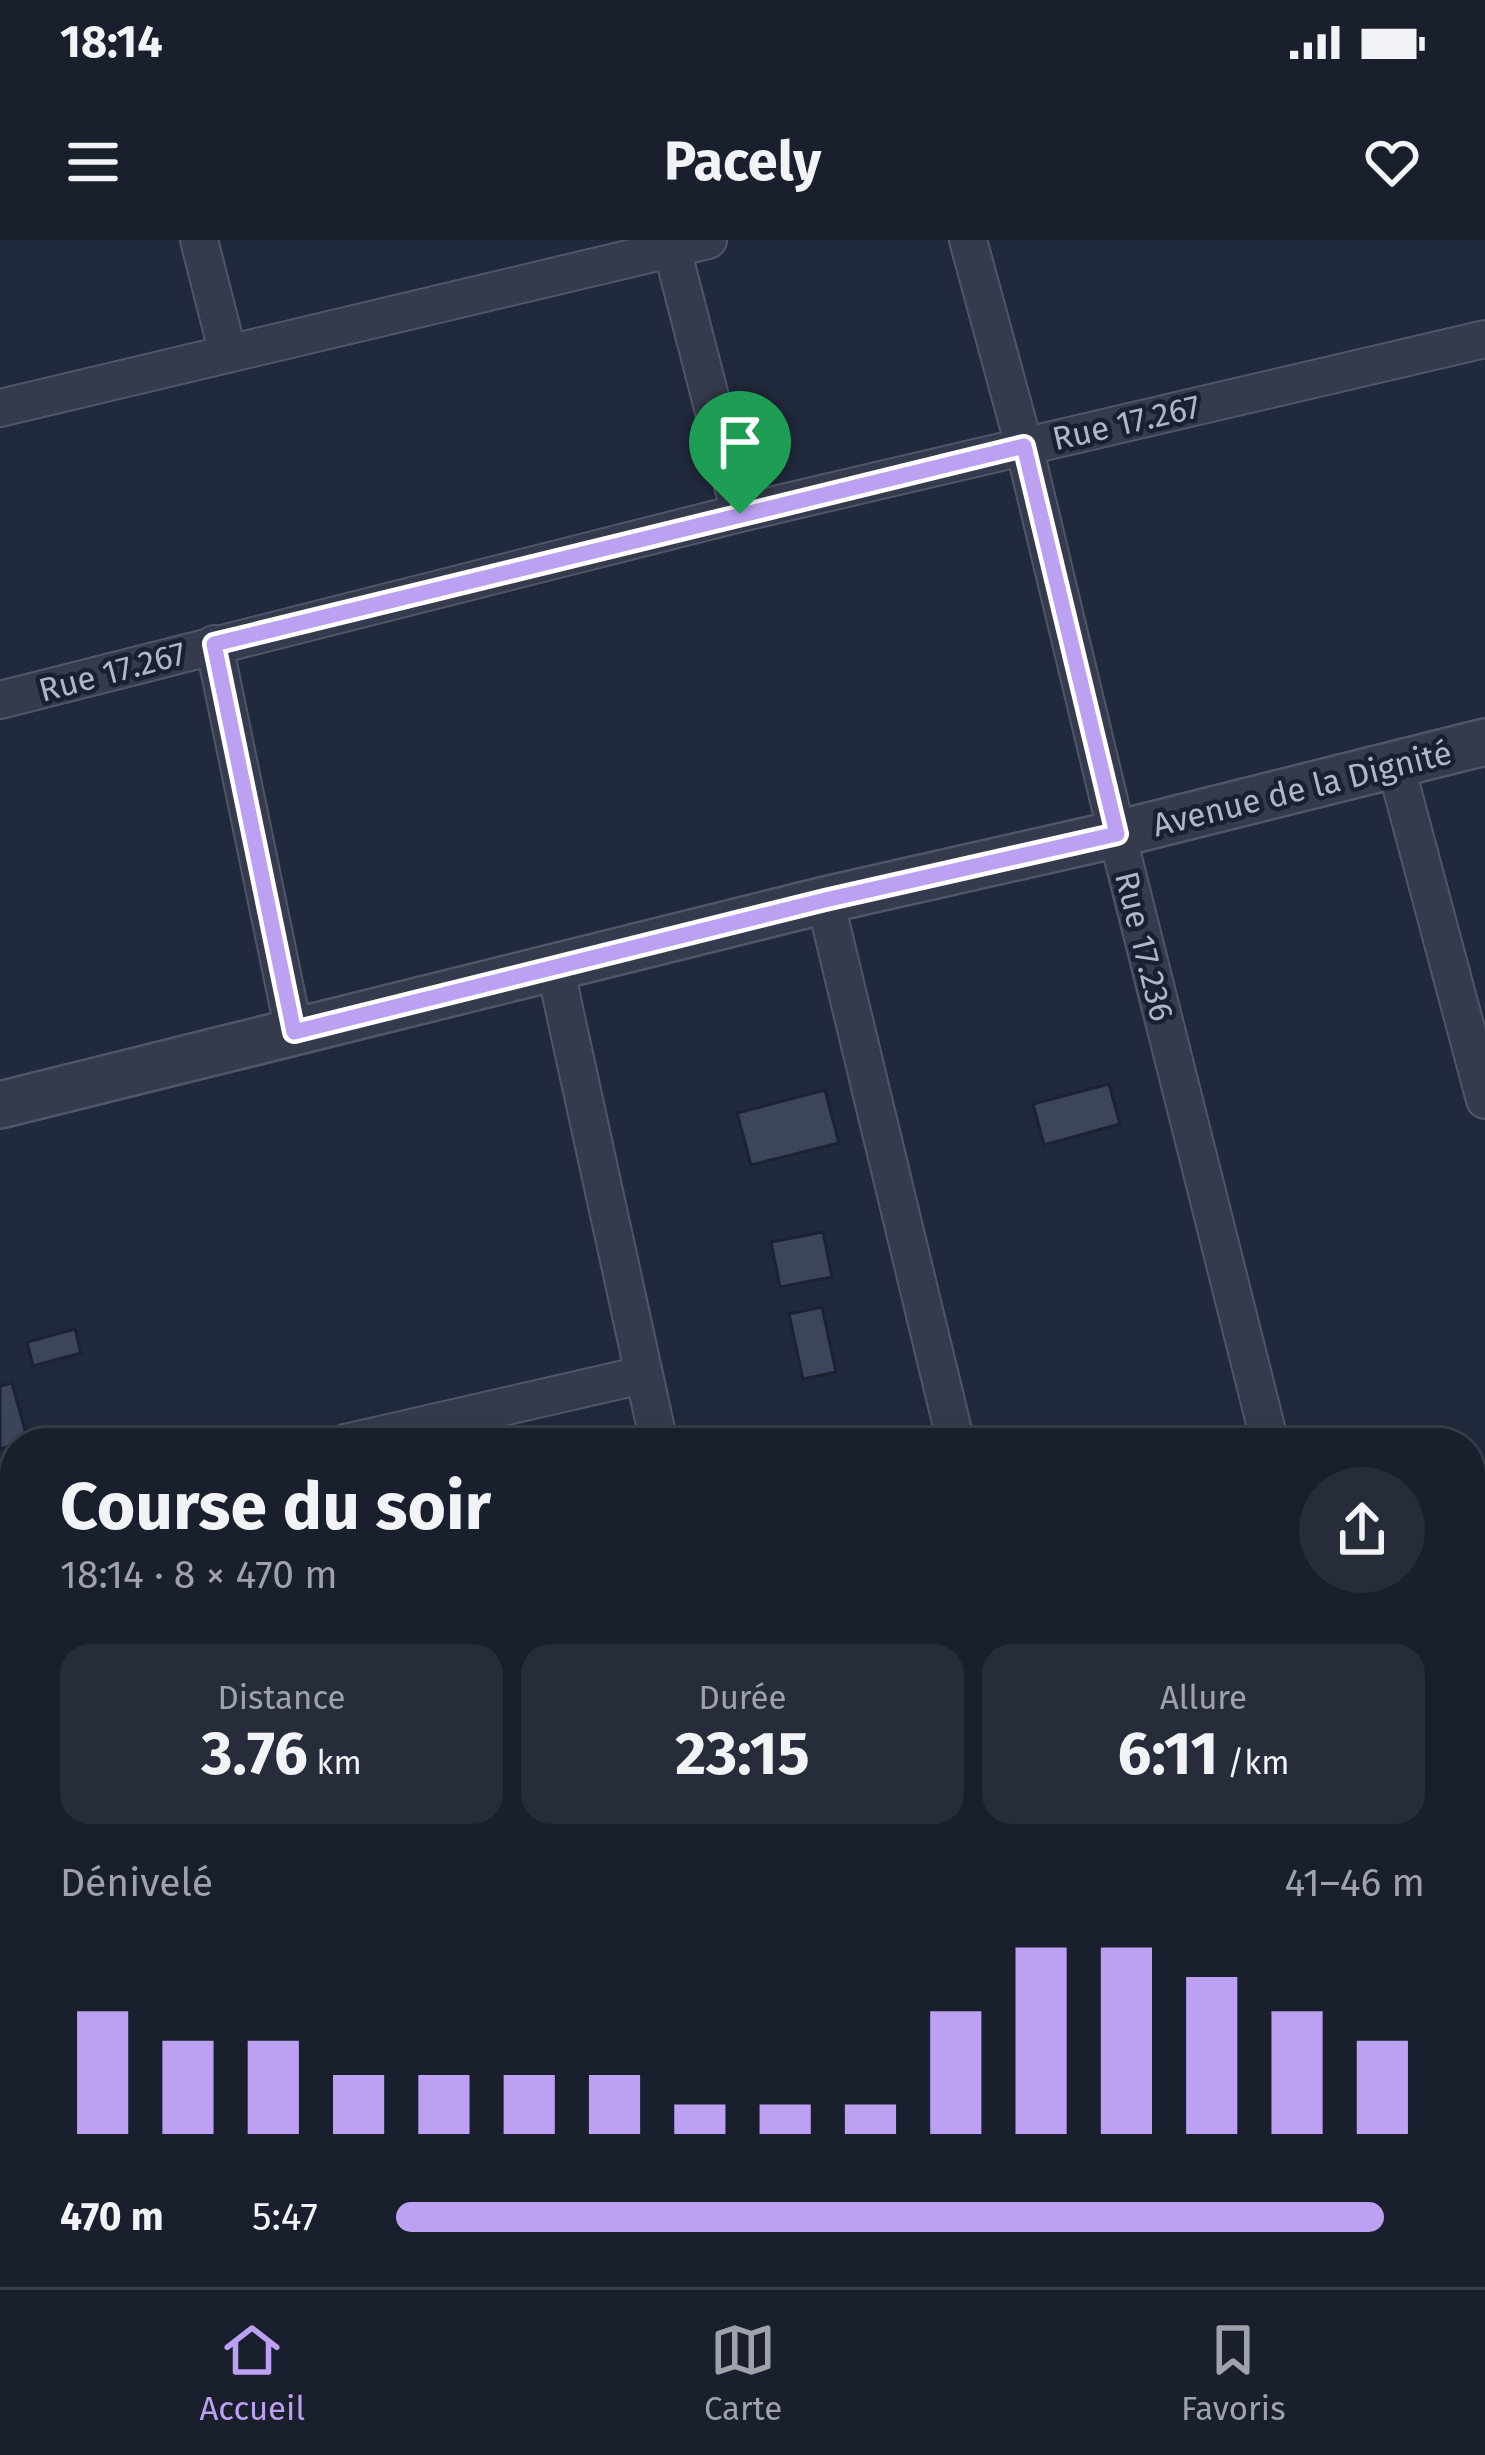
<!DOCTYPE html>
<html lang="fr">
<head>
<meta charset="utf-8">
<style>
  :root { --surface:#191f2d; --page:#262c39; --text:#f1f3f6; --muted:#9fa2aa; --line:#373d49; --accent:#bca0f2 }
  body { margin:0; font-family:"Fira Sans",sans-serif; background:var(--page); color:var(--text); height:100vh; display:flex; flex-direction:column; font-size:45px; white-space:nowrap }
  * { box-sizing:border-box; margin:0 }
  p { font-size:39px; color:var(--muted) }
  .icon { flex:none; width:66px; height:66px; fill:none; stroke:currentColor; stroke-width:2; stroke-linecap:round; stroke-linejoin:round }
  .map { position:relative; flex:1; overflow:hidden }
  .sheet { position:absolute; left:0px; top:1188px; width:1485px; height:861px; display:flex; flex-direction:column; background:var(--surface); border-radius:48px 48px 0 0; box-shadow:0 12px 48px #0002,0 0 0 3px var(--line) }
  .sheet>* { flex:none }
  .pin { position:absolute; display:grid; place-items:center; width:102px; height:102px; color:#fff; margin:-123px -51px; border-radius:50% 50% 50% 0; rotate:-45deg; box-shadow:0 0 12px #0007 }
  .pin .icon { rotate:45deg }
  .round { display:grid; place-items:center; flex:none; width:126px; height:126px; border-radius:63px; background:var(--page) }
  .headline { display:flex; align-items:center; justify-content:space-between; height:204px; padding:0 60px }
  h1 { font-size:66px; font-weight:700; line-height:90px }
  .stats { display:grid; grid-template-columns:repeat(3,1fr); gap:18px; height:204px; padding:12px 60px }
  .stats div { display:grid; align-content:center; border-radius:30px; background:var(--page); text-align:center }
  .stats b { font-size:60px; font-weight:700 }
  .stats small { font-size:33px; font-weight:400 }
  .stats p { font-size:33px }
  .chart { height:336px; padding:24px 60px }
  .chart p { display:flex; justify-content:space-between }
  .chart svg { width:100%; height:216px; margin-top:12px; stroke:var(--accent); stroke-width:6 }
  ul { padding:0 60px; list-style:none; font-size:39px }
  li { display:grid; grid-template-columns:192px 144px 1fr; align-items:center; height:90px }
  li i { height:30px; border-radius:15px; background:var(--accent) }
  .status { display:flex; justify-content:space-between; align-items:center; height:84px; padding:0 60px; background:var(--surface); direction:ltr }
  .status svg { height:33px; fill:currentColor }
  header { display:flex; justify-content:space-between; align-items:center; height:156px; padding:0 60px; background:var(--surface); font-size:54px; font-weight:700 }
  .menu { display:flex; justify-content:space-around; align-items:center; height:168px; border-top:3px solid var(--line); background:var(--surface); font-size:33px; color:var(--muted) }
  .menu a { display:grid; justify-items:center; gap:6px }
  .menu .current { color:var(--accent) }
  .map>svg:first-child { display:block }
</style>
</head>
<body>
<div class="status"><b>18:14</b><svg viewBox="0 0 49 12"><path d="M0 12V9h3v3zM5 12V6h3v6zM10 12V3h3v9zM15 12V0h3v12zM26 1h20v11H26zM47 4h2v5h-2z"/></svg></div>
<header><svg class="icon" aria-label="menu" viewBox="0 0 24 24"><path d="M4 6h16M4 12h16M4 18h16"/></svg>Pacely<svg class="icon" aria-label="heart" viewBox="0 0 24 24"><path d="M12 20l-8-8c-3-5 5-10 8-4 3-6 11-1 8 4z"/></svg></header>
<div class="map">
<svg width="1485" height="2047" viewBox="0 0 1485 2047">
  <rect width="100%" height="100%" fill="#21293c"/>
  <path fill="#3d455c" stroke="#1c2233" stroke-width="3" d="M1109,844L1120,884L1044,905L1033,864Z
    M825,850L839,903L751,925L737,873Z
    M823,992L832,1037L780,1047L771,1002Z
    M822,1067L836,1132L803,1139L789,1074Z
    M75,1089L81,1113L33,1126L27,1102Z
    M12,1143L28,1201L0,1209V1146Z
    M1485,1229V1271L1470,1275V1233Z
    M12,1313L15,1377L0,1381V1316Z
    M15,1649V1707H14L0,1653Z
    M55,2034H117L120,2047H58Z"/>
  <g fill="none" stroke-linecap="round" stroke-linejoin="round">
    <g stroke="#505667" stroke-width="40">
      <path id="minor" d="M199,0L228,114
        M968,0L1024,206L1117,594L1270,1203
        M672,9L740,273
        M0,168L708,0
        M214,404L294,792
        M0,460L740,273L1485,99
        M1395,523L1485,860
        M825,660L956,1203
        M555,727L659,1203
        M345,1203L642,1135
        M0,1280L15,1277
        M1470,1348L1485,1345
        M0,1757L15,1753
        M1470,1902L1485,1875
        M1470,2006L1485,2015
        M1059,2047L1066,2034
        M1391,2047L1397,2034"/>
    </g>
    <g stroke="#505667" stroke-width="50">
      <path id="tertiary" d="M0,865L825,660L1117,594L1485,502"/>
    </g>
    <use href="#minor" stroke="#353b4c" stroke-width="36"/>
    <use href="#tertiary" stroke="#353b4c" stroke-width="45"/>
  </g>
  <g fill="none" stroke-linecap="round" stroke-linejoin="round">
    <g stroke="#fff" stroke-width="24">
      <path id="route" d="M1024,206L1117,594L825,660L294,792L214,404Z"/>
    </g>
    <use href="#route" stroke="#bca0f2" stroke-width="15"/>
  </g>
  <g text-anchor="middle" stroke-width="9" stroke-linejoin="round" paint-order="stroke">
    <g font-size="33" fill="#b0b6c8" stroke="#1a2031">
      <text transform="translate(1126 182) rotate(-13)" y="12">Rue 17.267</text>
      <text transform="translate(112 431) rotate(-15)" y="12">Rue 17.267</text>
      <text transform="translate(1302 548) rotate(-14)" y="12">Avenue de la Dignité</text>
      <text transform="translate(1145 706) rotate(76)" y="12">Rue 17.236</text>
    </g>
  </g>
</svg>
<div class="pin" style="left:740px;top:274px;background:#1e9e55"><svg class="icon" aria-label="arrive" viewBox="0 0 24 24"><path d="M6 21V4h12l-3 4 3 4H6"/></svg></div>
<section class="sheet">
<div class="headline"><div><h1>Course du soir</h1><p>18:14 · 8 × 470 m</p></div><a class="round"><svg class="icon" aria-label="share" viewBox="0 0 24 24"><path d="M12 15V3M7 8l5-5 5 5M5 13v7h14v-7"/></svg></a></div>
<div class="stats">
<div><p>Distance</p><b>3.76<small> km</small></b></div>
<div><p>Durée</p><b>23:15</b></div>
<div><p>Allure</p><b>6:11<small> /km</small></b></div>
</div>
<div class="chart"><p><span>Dénivelé</span>41–46 m</p>
<svg viewBox="0 0 160 44" preserveAspectRatio="none"><path d="M5 44V19M15 44V25M25 44V25M35 44V32M45 44V32M55 44V32M65 44V32M75 44V38M85 44V38M95 44V38M105 44V19M115 44V6M125 44V6M135 44V12M145 44V19M155 44V25"/></svg>
</div>
<ul>
<li><b>470 m</b>5:47<i style="width:96%"></i></li>
</ul>
</section>
</div>
<nav class="menu">
<a class="current"><svg class="icon" aria-label="home" viewBox="0 0 24 24"><path d="M3 11l9-7 9 7M6 9v11h12V9"/></svg>Accueil</a>
<a><svg class="icon" aria-label="map" viewBox="0 0 24 24"><path d="M3 6l6-2 6 2 6-2v14l-6 2-6-2-6 2zM9 4v14M15 6v14"/></svg>Carte</a>
<a><svg class="icon" aria-label="saved" viewBox="0 0 24 24"><path d="M7 4h10v16l-5-4-5 4z"/></svg>Favoris</a>
</nav>
</body>
</html>
